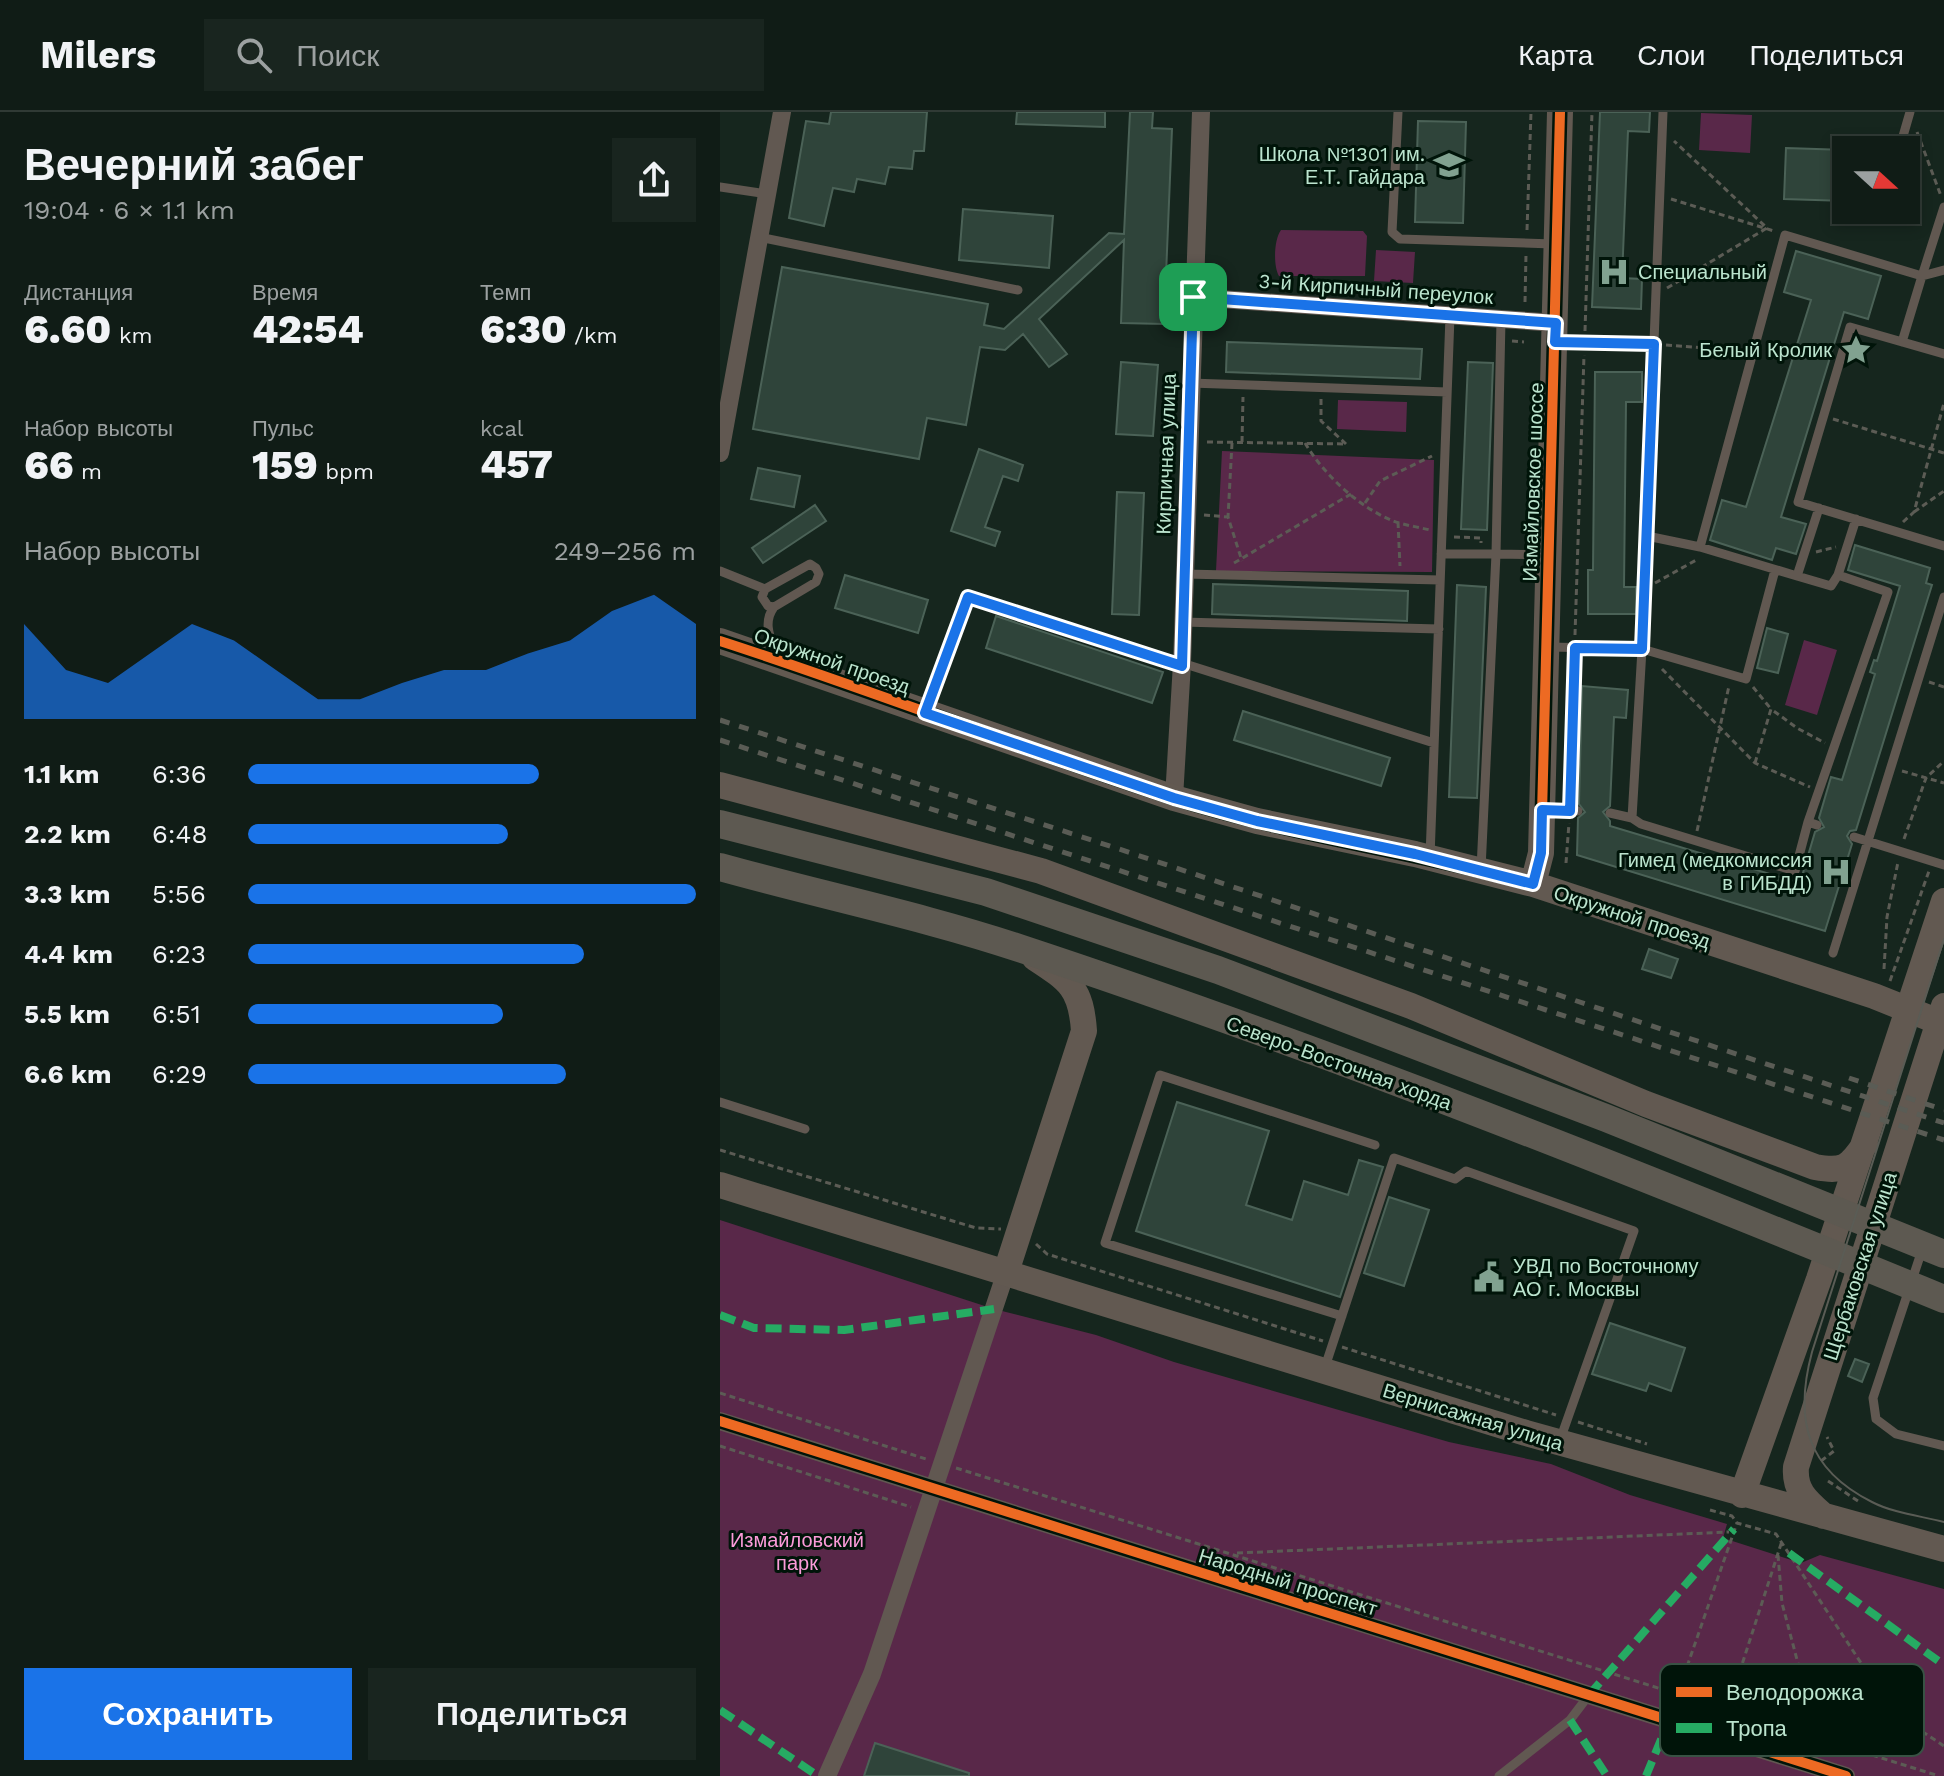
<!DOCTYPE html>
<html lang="ru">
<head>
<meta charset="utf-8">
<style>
  :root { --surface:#101c16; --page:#19251f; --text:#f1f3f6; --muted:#9ca1a1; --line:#303a35; --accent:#1a73e8 }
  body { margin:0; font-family:"Work Sans",sans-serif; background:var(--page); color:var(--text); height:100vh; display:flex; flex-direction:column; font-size:30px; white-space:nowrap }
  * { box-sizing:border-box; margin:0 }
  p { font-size:26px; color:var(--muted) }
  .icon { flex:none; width:44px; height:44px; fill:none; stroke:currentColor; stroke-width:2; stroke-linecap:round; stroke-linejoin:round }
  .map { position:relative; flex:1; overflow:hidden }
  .side { display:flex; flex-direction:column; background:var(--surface); width:720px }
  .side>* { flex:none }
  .needle { width:52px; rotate:111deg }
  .controls { position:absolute; left:1112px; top:24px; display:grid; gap:16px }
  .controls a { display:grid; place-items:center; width:88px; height:88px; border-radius:0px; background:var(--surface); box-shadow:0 4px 12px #0003,0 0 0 2px var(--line); font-size:40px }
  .pin { position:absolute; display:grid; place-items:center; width:68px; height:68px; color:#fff; margin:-34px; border-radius:16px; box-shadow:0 4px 12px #0006 }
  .round { display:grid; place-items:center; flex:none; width:84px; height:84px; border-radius:0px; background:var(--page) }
  .headline { display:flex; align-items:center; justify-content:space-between; height:136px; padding:0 24px }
  h1 { font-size:44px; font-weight:800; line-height:60px }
  .metrics { display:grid; grid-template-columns:repeat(3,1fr); gap:12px; height:136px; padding:8px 24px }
  .metrics div { display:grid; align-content:center }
  .metrics b { font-size:40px; font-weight:800 }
  .metrics small { font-size:22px; font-weight:400 }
  .metrics p { font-size:22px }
  .chart { height:224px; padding:16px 24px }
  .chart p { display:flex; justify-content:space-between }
  .chart svg { width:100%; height:144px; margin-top:8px; fill:var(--accent); opacity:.7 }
  .primary-button { display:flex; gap:16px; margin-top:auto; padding:16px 24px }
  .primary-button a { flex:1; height:92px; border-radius:0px; background:var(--accent); color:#fff; font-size:32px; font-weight:800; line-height:92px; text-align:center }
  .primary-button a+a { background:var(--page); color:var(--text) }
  ul { padding:0 24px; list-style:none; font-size:26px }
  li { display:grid; grid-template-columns:128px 96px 1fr; align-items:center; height:60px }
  li i { height:20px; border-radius:10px; background:var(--accent) }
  header { display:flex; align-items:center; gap:48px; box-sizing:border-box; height:112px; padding:0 40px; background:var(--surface); border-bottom:2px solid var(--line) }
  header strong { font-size:38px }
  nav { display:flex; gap:44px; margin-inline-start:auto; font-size:28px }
  .search { width:560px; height:72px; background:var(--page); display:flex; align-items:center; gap:20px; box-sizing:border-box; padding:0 28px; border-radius:0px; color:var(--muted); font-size:30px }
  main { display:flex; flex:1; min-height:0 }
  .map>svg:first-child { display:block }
</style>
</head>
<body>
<header>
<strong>Milers</strong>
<div class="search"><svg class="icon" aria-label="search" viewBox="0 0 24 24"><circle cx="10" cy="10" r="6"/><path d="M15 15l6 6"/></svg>Поиск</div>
<nav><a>Карта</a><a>Слои</a><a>Поделиться</a></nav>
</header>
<main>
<section class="side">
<div class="headline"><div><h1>Вечерний забег</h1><p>19:04 · 6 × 1.1 km</p></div><a class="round"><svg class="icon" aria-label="share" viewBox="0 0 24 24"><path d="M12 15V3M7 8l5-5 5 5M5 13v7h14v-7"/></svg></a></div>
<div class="metrics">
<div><p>Дистанция</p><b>6.60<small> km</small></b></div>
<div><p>Время</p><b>42:54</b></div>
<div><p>Темп</p><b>6:30<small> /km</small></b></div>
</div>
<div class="metrics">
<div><p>Набор высоты</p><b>66<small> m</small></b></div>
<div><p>Пульс</p><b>159<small> bpm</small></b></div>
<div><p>kcal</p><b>457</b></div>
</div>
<div class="chart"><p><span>Набор высоты</span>249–256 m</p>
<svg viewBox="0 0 160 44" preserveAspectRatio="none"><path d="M0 44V15L10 29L20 33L30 24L40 15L50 20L60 29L70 38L80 38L90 33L100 29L110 29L120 24L130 20L140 11L150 6L160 15V44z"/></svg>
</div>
<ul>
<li><b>1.1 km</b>6:36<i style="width:65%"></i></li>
<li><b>2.2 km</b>6:48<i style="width:58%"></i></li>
<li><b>3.3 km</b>5:56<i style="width:100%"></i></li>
<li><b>4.4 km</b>6:23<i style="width:75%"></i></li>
<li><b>5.5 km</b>6:51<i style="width:57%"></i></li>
<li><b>6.6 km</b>6:29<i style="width:71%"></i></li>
</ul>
<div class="primary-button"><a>Сохранить</a><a>Поделиться</a></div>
</section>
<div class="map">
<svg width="1224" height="1664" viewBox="0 0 1224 1664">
  <rect width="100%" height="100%" fill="#16261e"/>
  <path fill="#592849" d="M981,1L1032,3L1030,41L979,38Z
    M561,118L643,119L647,124L645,164H559C553,154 554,127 561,118Z
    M656,138L695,140L693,171L654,169Z
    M618,288L687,290L686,320L617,317Z
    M502,339L714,348L712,460L496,459Z
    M1084,528L1117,538L1097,603L1065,593Z
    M0,1108L274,1197L376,1223L454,1250L729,1330L831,1352L910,1383L1007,1412L1003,1426L1081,1451L1100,1443L1224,1477V1664H0Z"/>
  <path fill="#2f443a" stroke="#4b6257" stroke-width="2" d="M111,0H207L204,39H194L192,57L169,55L165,72L137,67L134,80L113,76L104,114L69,106L86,9L109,12Z
    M297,0H385V15L296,12Z
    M410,0H433L432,16L452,17L444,212L401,211L404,128L319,207L347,242L329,255L303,222L285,238L260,235L246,313L207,306L199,347L33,317L62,155L268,192L264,213L284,217L389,121L404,122Z
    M880,0H930L929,20L908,19L902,166L922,167L921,197L872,195Z
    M698,9L746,10L743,111L695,110Z
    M1066,36L1126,38V89L1064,87Z
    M243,97L333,104L329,156L239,148Z
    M1076,139L1161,164L1148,207L1124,200L1061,405L1086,412L1076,442L1056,436L1052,448L990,428L1002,388L1026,395L1091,188L1064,180Z
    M507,230L702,237L700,267L506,260Z
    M401,250L438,253L433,324L396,322Z
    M748,250L773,251L767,418L741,417Z
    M875,260H922V290H906L904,475H916V502H868V458H873Z
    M259,337L303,353L298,369L283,364L265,415L280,420L275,434L231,419Z
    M38,356L80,364L74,395L31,387Z
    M397,380L424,381L419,503L392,502Z
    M95,393L106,409L43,451L32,436Z
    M1135,433L1210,456L1206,471L1212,473L1136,718L1130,719L1127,724L1132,732L1105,819L857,743L858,706L865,700L859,692L862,574L908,578L906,606L894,605L890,694L883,700L890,709V714L1080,771L1095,720L1104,715L1099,706L1111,665L1122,668L1155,562L1150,560L1154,548L1157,549L1180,474L1128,458Z
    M125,463L208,488L198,521L115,496Z
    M493,472L688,479L687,509L492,502Z
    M737,473L766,475L757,686L729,685Z
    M276,504L443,560L432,591L266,536Z
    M1047,516L1068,522L1058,561L1037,556Z
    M523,599L670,646L661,674L514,628Z
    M929,837L958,847L951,866L922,857Z
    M457,990L549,1019L526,1093L572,1108L584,1069L628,1083L639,1048L663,1055L620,1185L416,1119Z
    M669,1085L709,1098L684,1174L644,1161Z
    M890,1211L965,1236L951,1279L929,1271L926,1279L872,1262Z
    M1135,1247L1149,1252L1142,1270L1128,1264Z
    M155,1631L249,1661V1664H144Z"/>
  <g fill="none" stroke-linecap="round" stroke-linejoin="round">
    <path stroke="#5c5c55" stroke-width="3" stroke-dasharray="6 4" stroke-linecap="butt" d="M1197,20L1221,84
      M951,87L1054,119
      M807,118L811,0
      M947,176L1047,116L954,29
      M805,190L806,142
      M865,219L872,0
      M792,229L804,230
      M946,233L1022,239
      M601,287V309L626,332
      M1113,307L1224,341
      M487,330L626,332
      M522,330L523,285
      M512,331L508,405L522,449
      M585,331C604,363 639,395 673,409C684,413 698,415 710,418
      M645,391L660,369L712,344
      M1194,400L1224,379
      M484,403L508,405
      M678,410L680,454
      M1183,410L1194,400L1224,291
      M734,425L761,426V431
      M1096,440L1116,435
      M514,451L631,382
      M935,471L978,447
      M855,523L864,243
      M942,557L1035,651L1090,675
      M1209,570L1224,575
      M1033,575L1051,597
      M1035,651L1051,597L1077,616L1105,631
      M1182,659L1224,671
      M850,687L854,547
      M977,719L1009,574
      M1184,727L1206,666L1224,649
      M846,751L849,711
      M1164,857L1167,805L1178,750
      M1170,869L1209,759
      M0,1038L256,1116L281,1117
      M316,1132L327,1142L603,1229
      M622,1235L836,1303
      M0,1281L206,1347
      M858,1310L927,1332
      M0,1334L191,1395
      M1101,1349L1114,1339L1107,1325
      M236,1356L1219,1664
      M1108,1369L1141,1391
      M990,1398L1012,1404L1017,1411L1056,1422L1174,1601L1224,1634
      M517,1441L1009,1420
      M1058,1443L1062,1491L1098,1627V1639
      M954,1592L1017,1411
      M1004,1608L1062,1429"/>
    <path stroke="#615851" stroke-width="9" d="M678,0L672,120L680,127L833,132
      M943,0L922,537L912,706L921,712L1075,759L1088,710L1097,713
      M1179,38L1190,0
      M0,75L47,82
      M39,125L298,178
      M1202,164L1224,95
      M1202,164L1224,158
      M838,230L934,232
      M1224,242L1130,215L1078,390L1224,434
      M470,271L727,280
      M927,424L980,435L1065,123L1202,164L1182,230
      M980,435L1077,464L1099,396
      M721,442H776L781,208
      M90,452L96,456L99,462L96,470L54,495L48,494L42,485L45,477Z
      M0,459L45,477
      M465,462L720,468
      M1077,464L1111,474L1118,463
      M54,495C42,511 51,527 57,545
      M463,510L719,517
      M830,535L922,537L1026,567L1055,458
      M462,551L714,631
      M206,598L248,485L462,554
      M826,699H858
      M890,701L912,706
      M1088,710L1168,480L1118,463L1136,407
      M1134,725L1224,753
      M710,745L730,204
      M761,757L776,442L826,443
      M1113,841L1224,485
      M0,990L85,1017
      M1203,1135L1153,1286L1156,1307L1176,1322L1224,1334
      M622,1204L385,1131L440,963L655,1033
      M605,1255L674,1046L735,1067L746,1059L914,1119L840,1328
      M779,1664L850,1608L869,1583"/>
    <path stroke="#615851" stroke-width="18" d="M473,185L836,211
      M0,341L62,0
      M454,686L462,551L481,0
      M0,1309L1126,1664
      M107,1664L152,1562L286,1160"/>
    <path stroke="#625951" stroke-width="26" d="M0,529L454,686L537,709L695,742L813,772L1154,884L1224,912
      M0,673L321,759L691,894L926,992L1095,1055C1123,1060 1129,1056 1145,1032
      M813,772L821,741L840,0
      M0,1073L806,1321L1224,1437
      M286,1160L364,919C361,876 350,869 315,846
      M1022,1383L1099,1167L1224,789
      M1104,1404C1087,1389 1074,1379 1076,1355L1224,894"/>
    <path stroke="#5d5951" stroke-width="28" d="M0,712L266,780L498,858L886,1006L1224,1142
      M0,755C100,783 203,804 302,837C614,940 920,1063 1224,1187"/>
    <path stroke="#5a5c55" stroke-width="2" d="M1224,827L1092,1240C1074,1307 1086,1357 1152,1390C1173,1401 1201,1404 1224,1410"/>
    <path stroke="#5a5c55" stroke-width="5" stroke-dasharray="10 10" stroke-linecap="butt" d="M0,608L396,736L1224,1011
      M0,628L1224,1028
      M1129,966L1224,998"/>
    <path stroke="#26ab63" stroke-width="8" stroke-dasharray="16 8" stroke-linecap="butt" d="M0,1203L34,1216L124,1218L274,1197
      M1069,1441L1224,1553
      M869,1583L1014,1417
      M0,1598L98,1664
      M850,1608L887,1664
      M926,1664L949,1608"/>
    <g stroke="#001409" stroke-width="15">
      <path id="cycleway" d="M0,529C152,578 301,637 453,686C570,723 694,740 813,772
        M821,741L840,0
        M0,1309L1126,1664"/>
    </g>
    <use href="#cycleway" stroke="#ed6a23" stroke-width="10"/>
  </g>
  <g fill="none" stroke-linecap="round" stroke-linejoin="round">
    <g stroke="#fff" stroke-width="16">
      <path id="route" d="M473,185L836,211L835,230L934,232L922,537L855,536L850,699L822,698L821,741L813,772L695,742L537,709L454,686L205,601L248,485L462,554Z"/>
    </g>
    <use href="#route" stroke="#1a73e8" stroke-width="10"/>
  </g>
  <defs>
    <g id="school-bare" transform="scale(2.4)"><path d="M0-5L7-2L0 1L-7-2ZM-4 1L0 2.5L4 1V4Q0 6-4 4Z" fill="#81a290" stroke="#001409" stroke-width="2.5" paint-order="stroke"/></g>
    <g id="hospital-bare" transform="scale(2.4)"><path d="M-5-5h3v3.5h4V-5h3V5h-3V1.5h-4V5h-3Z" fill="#81a290" stroke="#001409" stroke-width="2.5" paint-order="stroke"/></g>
    <g id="sight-bare" transform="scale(2.4)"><path d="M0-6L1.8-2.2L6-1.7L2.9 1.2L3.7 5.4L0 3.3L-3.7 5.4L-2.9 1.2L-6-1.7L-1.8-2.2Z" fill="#81a290" stroke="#001409" stroke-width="2.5" paint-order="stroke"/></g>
    <g id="civic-bare" transform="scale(2.4)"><path d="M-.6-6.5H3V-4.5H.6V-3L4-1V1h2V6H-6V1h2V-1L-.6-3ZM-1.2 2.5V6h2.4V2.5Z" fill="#81a290" stroke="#001409" stroke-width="2.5" paint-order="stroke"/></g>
  </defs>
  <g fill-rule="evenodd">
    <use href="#school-bare" x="729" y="53"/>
    <use href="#hospital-bare" x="894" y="160"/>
    <use href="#sight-bare" x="1136" y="238"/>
    <use href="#hospital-bare" x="1116" y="760"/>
    <use href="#civic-bare" x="769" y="1165"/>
  </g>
  <g text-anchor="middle" stroke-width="6" stroke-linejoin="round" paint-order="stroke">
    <g font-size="20" fill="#bbe4ce" stroke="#001409" text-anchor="end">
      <text x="705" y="49">Школа №1301 им.<tspan x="705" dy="23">Е.Т. Гайдара</tspan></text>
      <text x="918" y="167" text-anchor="start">Специальный</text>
      <text x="1112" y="245">Белый Кролик</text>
      <text x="1092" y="755">Гимед (медкомиссия<tspan x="1092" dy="23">в ГИБДД)</tspan></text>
      <text x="793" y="1161" text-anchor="start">УВД по Восточному<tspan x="793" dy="23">АО г. Москвы</tspan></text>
    </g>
    <g font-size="20" fill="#bbe4ce" stroke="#001409">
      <text transform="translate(656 177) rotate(4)" y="7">3-й Кирпичный переулок</text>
      <text transform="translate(446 342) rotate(-88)" y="7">Кирпичная улица</text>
      <text transform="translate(813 370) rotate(-88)" y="7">Измайловское шоссе</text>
      <text transform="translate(112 549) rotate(19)" y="7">Окружной проезд</text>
      <text transform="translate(912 805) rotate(18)" y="7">Окружной проезд</text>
      <text transform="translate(619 951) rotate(20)" y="7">Северо-Восточная хорда</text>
      <text transform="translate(1140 1154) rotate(-72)" y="7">Щербаковская улица</text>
      <text transform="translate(753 1305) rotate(17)" y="7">Вернисажная улица</text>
      <text transform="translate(568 1470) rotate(17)" y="7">Народный проспект</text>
    </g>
    <g font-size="20" fill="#fb9bd9" stroke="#001409">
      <text x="77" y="1435">Измайловский<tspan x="77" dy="23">парк</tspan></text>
    </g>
  </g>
  <rect x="940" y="1552" width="264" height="92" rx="12" fill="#001409" stroke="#385244" stroke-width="2"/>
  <rect x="956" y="1575" width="36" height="10" fill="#ed6a23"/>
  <rect x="956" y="1611" width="36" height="10" fill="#26ab63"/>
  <g font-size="22" fill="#bbe4ce">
    <text x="1006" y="1588">Велодорожка</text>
    <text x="1006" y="1624">Тропа</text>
  </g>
</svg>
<div class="controls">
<a><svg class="needle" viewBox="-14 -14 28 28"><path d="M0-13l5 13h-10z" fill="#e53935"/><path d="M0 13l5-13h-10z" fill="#9ca1a1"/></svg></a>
</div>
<div class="pin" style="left:473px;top:185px;background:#1e9e55"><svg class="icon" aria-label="arrive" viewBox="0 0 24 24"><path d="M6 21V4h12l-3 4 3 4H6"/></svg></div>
</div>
</main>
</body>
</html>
